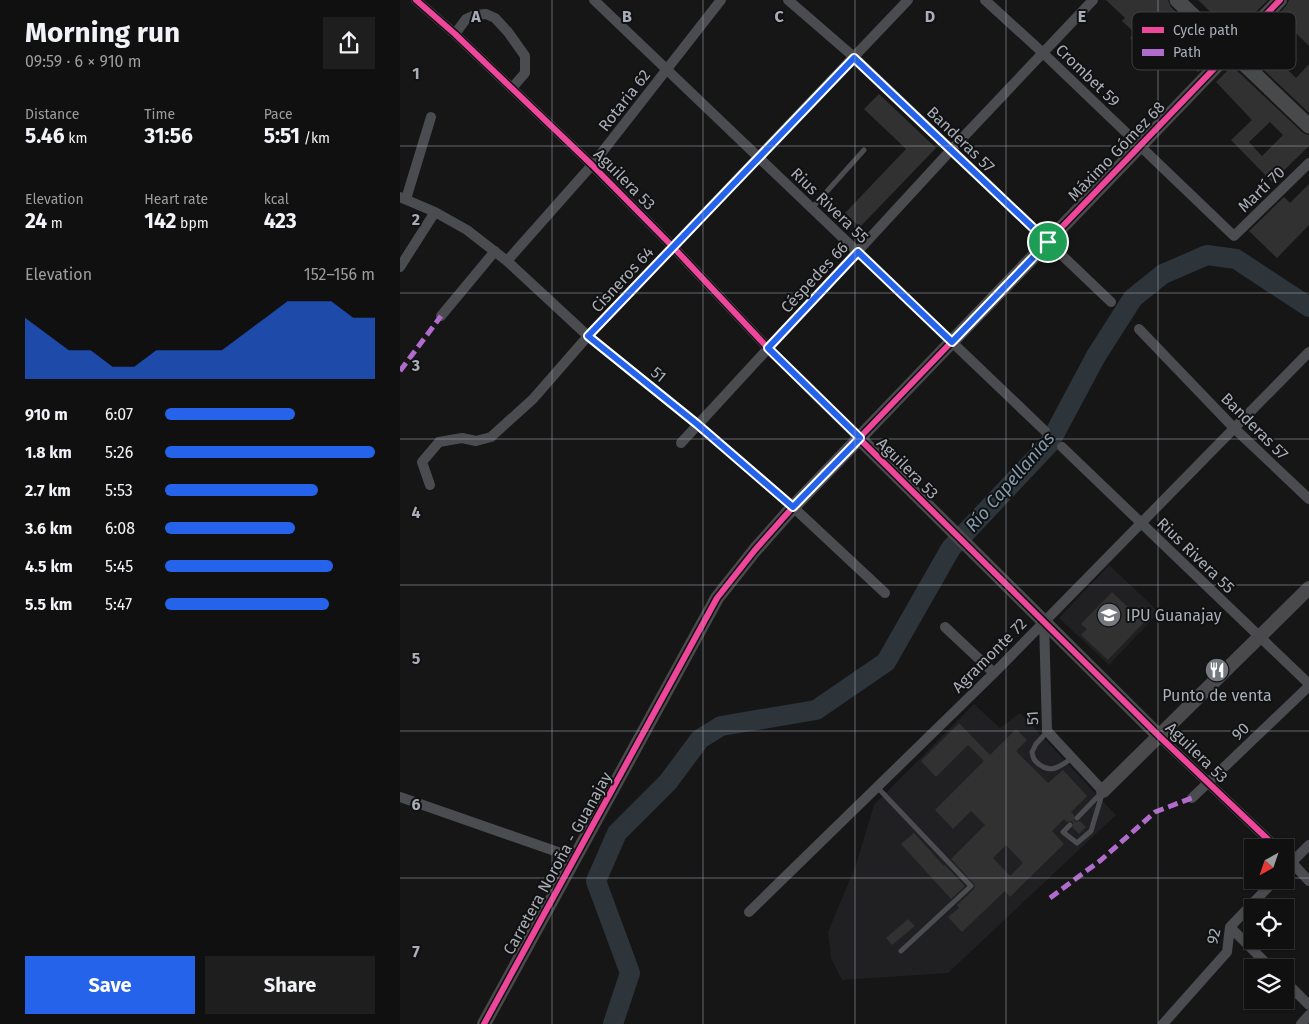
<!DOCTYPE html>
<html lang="en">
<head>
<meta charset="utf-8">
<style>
  :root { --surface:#101011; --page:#1e1e1f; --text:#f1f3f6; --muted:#9c9d9f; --line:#303031; --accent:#2563eb }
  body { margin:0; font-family:"Fira Sans",sans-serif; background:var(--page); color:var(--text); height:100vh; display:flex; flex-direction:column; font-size:19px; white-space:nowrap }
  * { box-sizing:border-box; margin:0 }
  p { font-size:16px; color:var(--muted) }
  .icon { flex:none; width:28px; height:28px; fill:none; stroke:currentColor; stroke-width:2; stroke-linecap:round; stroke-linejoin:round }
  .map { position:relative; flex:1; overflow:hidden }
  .sheet { display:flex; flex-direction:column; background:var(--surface); width:400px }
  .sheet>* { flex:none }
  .needle { width:32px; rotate:220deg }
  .tools { position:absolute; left:844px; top:839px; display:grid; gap:10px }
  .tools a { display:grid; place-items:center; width:50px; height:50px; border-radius:0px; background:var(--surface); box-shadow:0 1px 4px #0004,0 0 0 1px var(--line); font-size:25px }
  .pin { position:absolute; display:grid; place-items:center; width:42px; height:42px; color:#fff; margin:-21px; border:2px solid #fff; border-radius:50%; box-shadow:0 1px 5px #0007 }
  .round { display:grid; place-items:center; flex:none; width:52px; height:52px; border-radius:0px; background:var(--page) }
  .headline { display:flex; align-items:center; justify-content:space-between; height:85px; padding:0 25px }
  h1 { font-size:28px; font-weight:700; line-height:38px }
  .metrics { display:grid; grid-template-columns:repeat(3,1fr); gap:8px; height:85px; padding:5px 25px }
  .metrics div { display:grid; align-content:center }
  .metrics b { font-size:21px; font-weight:700 }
  .metrics small { font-size:14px; font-weight:400 }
  .metrics p { font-size:14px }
  .chart { height:140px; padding:10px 25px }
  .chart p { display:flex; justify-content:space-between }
  .chart svg { width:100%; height:90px; margin-top:5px; fill:var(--accent); opacity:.7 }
  .cta { display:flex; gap:10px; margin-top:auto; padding:10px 25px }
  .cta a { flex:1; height:58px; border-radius:0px; background:var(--accent); color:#fff; font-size:20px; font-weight:700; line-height:58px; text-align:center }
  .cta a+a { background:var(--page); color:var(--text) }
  ul { padding:0 25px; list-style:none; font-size:16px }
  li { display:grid; grid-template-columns:80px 60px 1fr; align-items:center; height:38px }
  li i { height:12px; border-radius:6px; background:var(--accent) }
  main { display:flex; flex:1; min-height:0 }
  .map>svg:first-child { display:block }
</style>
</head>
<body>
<main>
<section class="sheet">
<div class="headline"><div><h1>Morning run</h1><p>09:59 · 6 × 910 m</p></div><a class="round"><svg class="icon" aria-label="share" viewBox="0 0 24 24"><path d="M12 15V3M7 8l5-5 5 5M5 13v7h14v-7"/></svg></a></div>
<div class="metrics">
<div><p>Distance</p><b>5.46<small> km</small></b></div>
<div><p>Time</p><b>31:56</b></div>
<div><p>Pace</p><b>5:51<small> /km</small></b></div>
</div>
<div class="metrics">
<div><p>Elevation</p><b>24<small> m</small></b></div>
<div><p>Heart rate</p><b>142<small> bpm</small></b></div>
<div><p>kcal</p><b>423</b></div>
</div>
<div class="chart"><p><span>Elevation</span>152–156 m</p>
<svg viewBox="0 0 160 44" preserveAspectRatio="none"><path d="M0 44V14L10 22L20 30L30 30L40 38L50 38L60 30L70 30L80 30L90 30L100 22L110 14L120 6L130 6L140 6L150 14L160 14V44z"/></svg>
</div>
<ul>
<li><b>910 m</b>6:07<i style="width:62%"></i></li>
<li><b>1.8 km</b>5:26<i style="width:100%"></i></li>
<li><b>2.7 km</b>5:53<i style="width:73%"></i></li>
<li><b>3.6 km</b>6:08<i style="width:62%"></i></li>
<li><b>4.5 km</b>5:45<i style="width:80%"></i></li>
<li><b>5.5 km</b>5:47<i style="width:78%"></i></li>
</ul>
<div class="cta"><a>Save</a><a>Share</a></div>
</section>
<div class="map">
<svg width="909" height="1024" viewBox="0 0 909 1024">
  <rect width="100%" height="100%" fill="#161617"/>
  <path fill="#202022" d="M709,565L759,612L709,665L659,618Z
    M574,704L600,728L620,713L716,815L548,973L442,980L431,958L428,932L456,865L474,805Z"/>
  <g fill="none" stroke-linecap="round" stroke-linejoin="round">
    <path stroke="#2d353b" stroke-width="20" d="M213,1024L230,973L196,881L217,833L268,782L300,739L321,726L416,710L486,662L551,548L649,444L696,356L733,298L763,274L807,255L836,259L909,307"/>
  </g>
  <path fill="#313132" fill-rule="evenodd" d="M706,0H768L771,7L818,52L798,72L788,62L793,57L771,36L750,58L730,38L735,33L722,21L725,18Z
    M798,0H868L830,38L820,28L824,25Z
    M889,0H909V46L895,32L874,53L882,61L881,63L896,78L909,64V113L845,52L847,51L845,49L886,6Z
    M832,66L903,133L909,135V146L872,182L831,140L852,120L816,82ZM870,122L883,135L862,156L849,142Z
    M479,94L536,148L460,227L445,213L506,149L464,109Z
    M909,184V225L877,258L849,231L884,197L890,203Z
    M712,592L734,613L739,609L748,618L708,660L681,635L687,629L681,624Z
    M559,723L590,755L616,729L627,740L616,751L648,783L663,770L687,796L671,812L674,815V821L676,822L680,821L686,827L679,834L673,828V822L671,821L667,822L664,819L652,831L664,844L610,897L605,891L562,932L548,917L559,908L557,905L574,889L575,885L551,859L585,825L571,811L553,829L535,810L584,761L568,745L536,777L521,761ZM606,845L623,863L610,876L593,858Z
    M514,833L544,866L545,865L565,886L551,899L501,844Z
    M508,919L515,926L492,945L486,938Z"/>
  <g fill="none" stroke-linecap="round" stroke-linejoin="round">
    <path stroke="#4b4c4f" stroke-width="5" d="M412,208L464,150
      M647,732L636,744L632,752C633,758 634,761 640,765C652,774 662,765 672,758
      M477,787L571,886L501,951
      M670,825L663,832L677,843L691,831L703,791L677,818"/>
    <path stroke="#4b4c4f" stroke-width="10" d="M16,0L55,34L192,165L273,247L368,348L459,438
      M194,0L645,431
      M388,0L454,57L711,302
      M585,0L643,53L834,236L909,163
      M55,34L66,19L75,15L86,14L95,18L108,32L125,56V73L112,88
      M0,197L35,212L67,230L107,261L188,336L297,424L393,507L485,593
      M6,199L31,117
      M107,261L192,165L321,0
      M0,267L35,212
      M41,316L95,251
      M739,329L834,428L909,499
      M281,443L551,150L693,0
      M662,447L909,684
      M30,485L22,462L39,442L62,438L76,441L91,437L133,399L188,336L508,0
      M644,621L647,731L703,791
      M545,627L594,673
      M760,737L877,848
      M0,797L175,858
      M792,798L909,686
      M885,855L909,881
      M885,869L909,845
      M349,912L594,673L909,352
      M830,927L871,968
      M885,981L909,1005
      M763,1024L827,952L830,927L875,880
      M901,1024L909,1015"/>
    <path stroke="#4a4a4d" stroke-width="14" d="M459,438L760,737
      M703,791L909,588
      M84,1024L317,598L355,550L393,507L880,0"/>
    <path stroke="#48494b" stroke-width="15" d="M777,0L909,126"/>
    <path stroke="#b06ccc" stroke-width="5" stroke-dasharray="10 5" stroke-linecap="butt" d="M0,371L41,316
      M650,898L701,860L755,812L792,798"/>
    <g stroke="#111112" stroke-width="9">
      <path id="cycleway" d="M16,0L55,34L192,165L273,247L368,348L760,737L877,848
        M84,1024L317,598L355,550L393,507L880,0"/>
    </g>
    <use href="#cycleway" stroke="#ed469a" stroke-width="6"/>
  </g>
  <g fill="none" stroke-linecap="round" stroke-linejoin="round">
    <g stroke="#fff" stroke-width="10">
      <path id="route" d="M454,58L648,242L552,342L458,252L368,348L460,438L393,507L297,424L188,336Z"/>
    </g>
    <use href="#route" stroke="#2563eb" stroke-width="6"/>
  </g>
  <path fill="none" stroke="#a8adb7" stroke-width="1" stroke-opacity="0.55" d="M152,0V1024M303,0V1024M455,0V1024M606,0V1024M758,0V1024M0,146H909M0,293H909M0,439H909M0,585H909M0,731H909M0,878H852M885,878H909"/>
  <defs>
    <g id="school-disc" transform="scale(1.25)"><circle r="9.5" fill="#75787f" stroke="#111112"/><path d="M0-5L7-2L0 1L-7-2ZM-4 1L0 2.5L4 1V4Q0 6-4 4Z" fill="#fff"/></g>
    <g id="restaurant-disc" transform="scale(1.25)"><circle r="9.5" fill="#75787f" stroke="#111112"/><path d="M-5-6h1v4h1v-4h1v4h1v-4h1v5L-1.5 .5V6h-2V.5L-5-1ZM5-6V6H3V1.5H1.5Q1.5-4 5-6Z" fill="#fff"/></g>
  </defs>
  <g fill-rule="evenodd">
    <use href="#school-disc" x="709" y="615"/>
    <use href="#restaurant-disc" x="817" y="670"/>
  </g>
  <g text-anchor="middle" stroke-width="4" stroke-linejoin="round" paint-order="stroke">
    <g font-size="16" fill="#a8adb7" stroke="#111112">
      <text transform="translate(688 75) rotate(44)" y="6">Crombet 59</text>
      <text transform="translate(224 100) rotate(-52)" y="6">Rotaria 62</text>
      <text transform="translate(561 139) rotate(44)" y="6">Banderas 57</text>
      <text transform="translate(716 151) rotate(-46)" y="6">Máximo Gómez 68</text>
      <text transform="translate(225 179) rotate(45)" y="6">Aguilera 53</text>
      <text transform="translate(861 189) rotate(-44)" y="6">Martí 70</text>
      <text transform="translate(430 205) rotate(44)" y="6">Rius Rivera 55</text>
      <text transform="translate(414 277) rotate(-47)" y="6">Céspedes 66</text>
      <text transform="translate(222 279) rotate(-47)" y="6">Cisneros 64</text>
      <text transform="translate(259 374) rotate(39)" y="6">51</text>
      <text transform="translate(855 426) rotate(45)" y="6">Banderas 57</text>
      <text transform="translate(508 468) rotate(45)" y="6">Aguilera 53</text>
      <text transform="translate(796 555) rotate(44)" y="6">Rius Rivera 55</text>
      <text transform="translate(589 655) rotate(-45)" y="6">Agramonte 72</text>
      <text transform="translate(632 718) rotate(-93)" y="6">51</text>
      <text transform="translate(840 731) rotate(-44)" y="6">90</text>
      <text transform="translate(797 752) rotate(44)" y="6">Aguilera 53</text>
      <text transform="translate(157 863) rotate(-61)" y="6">Carretera Noroña - Guanajay</text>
      <text transform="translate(813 936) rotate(-76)" y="6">92</text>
    </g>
    <g font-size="16" fill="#a8adb7" stroke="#111112" text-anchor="start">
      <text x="726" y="621">IPU Guanajay</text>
      <text x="817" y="701" text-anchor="middle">Punto de venta</text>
    </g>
    <g font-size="18" font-style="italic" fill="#819baf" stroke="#111112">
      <text transform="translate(610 482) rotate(-49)" y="6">Río Capellanías</text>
    </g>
  </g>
  <rect x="732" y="12" width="164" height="58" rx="8" fill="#111112" stroke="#3e4044" stroke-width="1"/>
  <rect x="742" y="27" width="22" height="6" fill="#ed469a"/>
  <rect x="742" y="49" width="22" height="7" fill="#b06ccc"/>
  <g font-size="14" fill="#a8adb7">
    <text x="773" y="35">Cycle path</text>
    <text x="773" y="57">Path</text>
  </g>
  <g font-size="16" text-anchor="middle" font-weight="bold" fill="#a8adb7" stroke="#111112" stroke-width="4" stroke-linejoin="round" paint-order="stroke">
    <text x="76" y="22">A</text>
    <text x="227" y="22">B</text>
    <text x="379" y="22">C</text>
    <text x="530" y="22">D</text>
    <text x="682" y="22">E</text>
    <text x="16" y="79">1</text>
    <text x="16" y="225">2</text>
    <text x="16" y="371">3</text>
    <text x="16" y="518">4</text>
    <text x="16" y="664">5</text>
    <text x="16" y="810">6</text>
    <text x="16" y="957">7</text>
  </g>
</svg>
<div class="tools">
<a><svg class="needle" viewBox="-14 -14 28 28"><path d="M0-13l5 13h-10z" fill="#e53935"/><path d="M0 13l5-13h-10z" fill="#9c9d9f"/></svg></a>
<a><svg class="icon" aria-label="locate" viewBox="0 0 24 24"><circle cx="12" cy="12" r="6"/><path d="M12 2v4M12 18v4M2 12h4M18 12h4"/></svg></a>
<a><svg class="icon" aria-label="layers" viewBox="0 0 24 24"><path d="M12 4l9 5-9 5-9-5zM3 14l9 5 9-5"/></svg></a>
</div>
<div class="pin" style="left:648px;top:242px;background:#1e9e55"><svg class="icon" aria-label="arrive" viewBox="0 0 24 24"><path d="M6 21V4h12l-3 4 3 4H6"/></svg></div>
</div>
</main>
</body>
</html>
